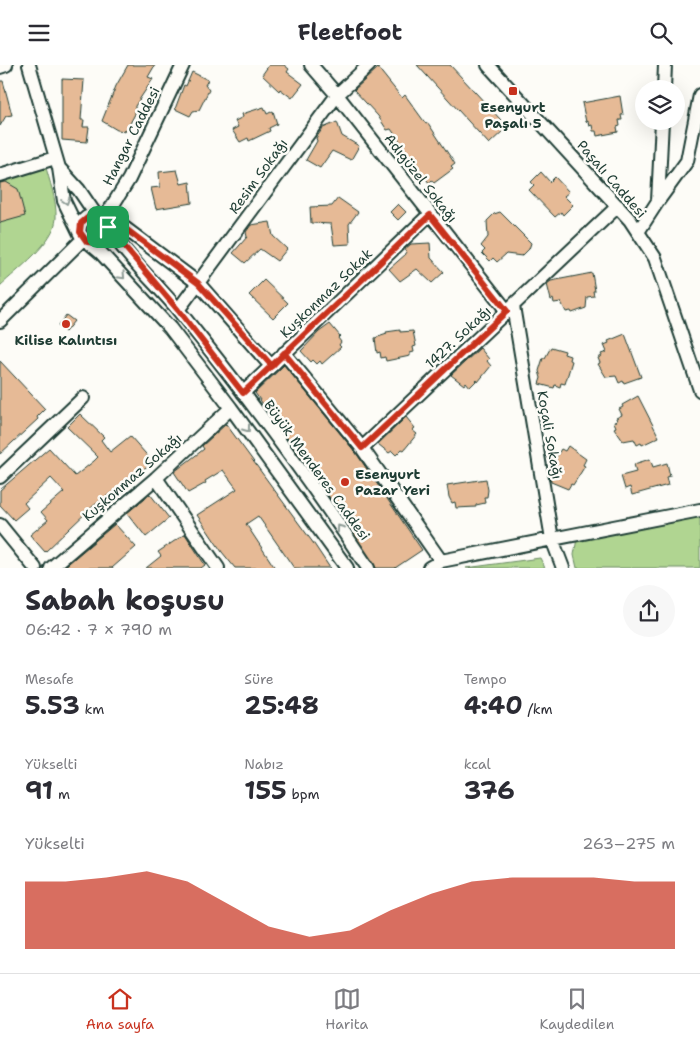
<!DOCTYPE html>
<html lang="tr">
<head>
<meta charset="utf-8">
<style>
  :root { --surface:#fff; --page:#f7f7f7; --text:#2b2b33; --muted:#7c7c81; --line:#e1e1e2; --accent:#c8321e }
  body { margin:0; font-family:"Shantell Sans",sans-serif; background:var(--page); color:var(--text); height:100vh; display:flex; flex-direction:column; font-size:19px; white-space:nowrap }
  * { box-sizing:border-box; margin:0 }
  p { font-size:16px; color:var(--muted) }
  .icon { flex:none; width:28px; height:28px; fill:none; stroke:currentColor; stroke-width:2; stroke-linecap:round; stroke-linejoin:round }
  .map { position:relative; height:503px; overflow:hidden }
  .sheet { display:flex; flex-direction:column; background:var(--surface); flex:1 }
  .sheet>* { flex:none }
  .tools { position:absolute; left:635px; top:15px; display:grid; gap:10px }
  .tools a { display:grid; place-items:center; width:50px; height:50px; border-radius:50%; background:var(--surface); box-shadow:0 5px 20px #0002; font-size:25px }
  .pin { position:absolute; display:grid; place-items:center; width:42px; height:42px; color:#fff; margin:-21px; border-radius:10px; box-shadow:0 2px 8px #0006 }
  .round { display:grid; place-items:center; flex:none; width:52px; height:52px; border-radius:26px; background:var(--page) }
  .head { display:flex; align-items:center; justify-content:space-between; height:85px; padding:0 25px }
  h1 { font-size:28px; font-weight:700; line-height:38px }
  .metrics { display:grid; grid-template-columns:repeat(3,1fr); gap:8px; height:85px; padding:5px 25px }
  .metrics div { display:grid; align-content:center }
  .metrics b { font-size:25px; font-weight:700 }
  .metrics small { font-size:14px; font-weight:400 }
  .metrics p { font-size:14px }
  .chart { height:140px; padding:10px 25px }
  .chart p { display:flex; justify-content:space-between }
  .chart svg { width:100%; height:90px; margin-top:5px; fill:var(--accent); opacity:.7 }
  header { display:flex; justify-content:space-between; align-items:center; height:65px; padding:0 25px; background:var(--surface); font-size:22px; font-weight:700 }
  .tabs { display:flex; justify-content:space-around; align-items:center; height:70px; border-top:1px solid var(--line); background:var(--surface); font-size:14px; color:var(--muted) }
  .tabs a { display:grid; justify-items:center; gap:2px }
  .tabs .on { color:var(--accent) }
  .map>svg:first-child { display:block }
</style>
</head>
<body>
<header><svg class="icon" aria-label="menu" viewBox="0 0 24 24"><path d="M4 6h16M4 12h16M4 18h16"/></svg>Fleetfoot<svg class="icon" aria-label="search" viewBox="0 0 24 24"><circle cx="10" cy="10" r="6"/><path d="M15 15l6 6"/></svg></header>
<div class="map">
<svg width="700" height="503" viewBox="0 0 700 503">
  <rect width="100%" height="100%" fill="#fdfcf7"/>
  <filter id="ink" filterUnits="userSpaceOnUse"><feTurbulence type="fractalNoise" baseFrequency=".02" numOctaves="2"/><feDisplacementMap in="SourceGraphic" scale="10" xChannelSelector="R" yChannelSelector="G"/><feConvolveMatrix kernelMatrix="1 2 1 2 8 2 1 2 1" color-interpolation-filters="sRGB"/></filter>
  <g filter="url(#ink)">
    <path fill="#b0d591" stroke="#688962" d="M45,99C49,115 57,135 56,153C55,177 17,205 0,221V113Z
      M700,444V503H577L574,490L578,468Z
      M540,493L545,503H466Z"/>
    <path fill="#e6ba96" stroke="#1f3d34" d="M128,0H155L148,12L153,14L135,41V49L126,66L117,65L102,56L116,21Z
      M269,0H284L289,4L287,7L303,19L292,33L280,24L279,26L262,10Z
      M417,0H450L500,54L505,61L503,63L504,65L489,79Z
      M378,3L402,33L405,30L426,59L428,58L455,99L451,102L453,104L434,118L432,115L429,118L391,64L387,65L378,51L354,25Z
      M192,7L208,15L205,20L209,25L199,45L193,46L190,51L175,44L184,20L186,21Z
      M62,14L84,15L81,55H84L83,62H89L87,77L62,75Z
      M0,16H3L12,50L6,51L0,61Z
      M620,31L623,50H621L622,55H619L620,61L617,62L618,67L597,71L596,66H593L592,60L589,61L588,56L586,57L582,38Z
      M264,42L267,49L273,46L277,59L269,63L270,66L249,76L248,73L240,77L232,65L238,62L235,56L243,52L242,49Z
      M337,57L342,71L359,81L351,95L332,86L320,103L306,95L317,76L316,73L323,63Z
      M177,105L181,119L190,117L192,138L156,144L151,123L160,122L159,107Z
      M541,107L550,117L555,112L569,127L564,131L573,140L563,150L561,147L555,152L529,125L534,120L531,117Z
      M6,117L18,124L25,151L0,158V118Z
      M338,133L358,147L349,159L350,179L334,180L331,159L311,158L310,142L332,141Z
      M398,139L406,147L398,155L390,147Z
      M500,147L531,178L529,184L522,191L506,189L497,197L493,193L490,196L482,188L485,185L481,181L488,172L487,156L494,149Z
      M270,157L273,171L287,184L277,196L260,184L245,198L233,188L247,172L246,167L251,160Z
      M430,178L431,193L444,207L432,218L417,204L400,216L389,204L406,189L405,184L411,179Z
      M592,208L595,226H593L594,231L587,232L586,243L572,248L571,246L566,247L561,237L554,238L553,234L551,235L547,219L551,216Z
      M264,215L288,238L273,253L249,230Z
      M66,250L74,256L65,267L58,261Z
      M330,259L340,271L338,273L341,277L339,280L341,282L322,299L320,296L317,299L313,295L311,297L301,286L319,267Z
      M400,265V267L413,266L416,281L413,282L414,287L410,288V291L386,296L385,292L381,293L380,287L377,288L375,273L387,269L386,267Z
      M625,269L641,312L624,318L623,316L619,318L616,311L606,312L598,299L600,298L598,293L602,291L601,289L607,287L604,280L609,278L608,276Z
      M551,282L565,286L564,289L570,291L569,295L572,296L565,319L561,318L560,322L555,320L554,323L539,319L541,313L539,306L543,293H545Z
      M480,283L489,294L487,296L491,301L478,317L477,315L470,322L466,317L464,320L451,310Z
      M0,296L45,344L37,352L38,354L0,389Z
      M284,300L356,388L422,485L395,503H376L330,433L255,328Z
      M638,331L659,372L642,380L641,378L637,380L634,374L623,376L614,363L616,362L614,357L617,356L616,353L622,350L619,344L623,342L622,340Z
      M80,349L104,372L101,375L110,387L130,371L153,397L92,442L45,487L30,470L48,455L41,447L64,427L51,413L24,438L28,443L14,455L0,440V425L49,383L75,411L94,396L98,392L67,362Z
      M406,352L415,363L412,365L417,369L404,385L402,384L396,390L392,386L389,388L378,379Z
      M226,359L314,479L330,503H294L258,451L246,459L275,503H235L222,487L197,450L237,424L223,405L205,416L206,418L188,428L174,407L204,384L202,381Z
      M568,381L586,394L583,400L585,401L573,420L571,419L568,424L551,417L549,404L561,384L565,386Z
      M650,394L653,402L667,398L670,411L666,412L668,420L632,430L630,422L625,424L621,411L636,407L634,399Z
      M486,414L488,425L487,432H484L485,438L476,440V442L456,443L455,437L452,438L449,432L447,420Z
      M150,429L169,453L146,472L127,448Z
      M115,459L136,482L112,503H63Z
      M185,469L205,500L201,503H146L161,491L158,487Z"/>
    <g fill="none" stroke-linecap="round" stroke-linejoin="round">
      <g stroke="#1f3d34" stroke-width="16">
        <path id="minor" d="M29,0L59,103L64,136L81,171L101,188L170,263L231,343L347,503
          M311,0L337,30L507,246
          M488,0L630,155L655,193L700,325
          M0,2L6,0
          M664,24L665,0
          M59,103L79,125L96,150
          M0,110L55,93
          M658,136L687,96L700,30
          M104,154L129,114L183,0
          M106,158L115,156L122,161L198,218L271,301
          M79,167C79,155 91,145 102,153C107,158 111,167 115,172C133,199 159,221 179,246C246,329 310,415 368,503
          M638,167L658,136L662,56
          M513,241L552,474L563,503
          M178,245L337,30L369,0
          M0,256L83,174
          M284,288L362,383L441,496
          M243,328L430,149
          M362,383L618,141
          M0,412L83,333
          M156,413L218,503
          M0,460L35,503
          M51,503L156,413L231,343
          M429,503L441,496L700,445"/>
      </g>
      <use href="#minor" stroke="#fdfcf7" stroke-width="12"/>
    </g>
    <defs><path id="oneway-chevron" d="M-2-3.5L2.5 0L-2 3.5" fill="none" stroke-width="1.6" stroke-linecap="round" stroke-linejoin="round" transform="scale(1.25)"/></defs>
    <g stroke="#8e9c96">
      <use href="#oneway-chevron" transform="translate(66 136) rotate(72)"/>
      <use href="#oneway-chevron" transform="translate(122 211) rotate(47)"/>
      <use href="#oneway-chevron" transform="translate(247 364) rotate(54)"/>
      <use href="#oneway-chevron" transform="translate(340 463) rotate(-125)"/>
    </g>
  </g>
  <g fill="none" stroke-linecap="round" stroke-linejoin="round" filter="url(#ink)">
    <g stroke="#fff" stroke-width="10">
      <path id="route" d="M108,162L104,174L96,178L87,177L80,167L81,158L91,150L100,152L106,158L115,156L198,218L272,301L284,288L362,383L507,246L430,150C368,209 305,269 243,328L178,245L108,162"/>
    </g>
    <use href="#route" stroke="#c8321e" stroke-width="6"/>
  </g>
  <g fill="#c8321e" stroke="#fdfcf7" stroke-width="2">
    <rect x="508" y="21" width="10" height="10" rx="2.5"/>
    <circle cx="66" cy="259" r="5"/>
    <circle cx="345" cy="417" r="5"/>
  </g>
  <g text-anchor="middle" stroke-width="5" stroke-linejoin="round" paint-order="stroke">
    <g font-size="14" font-weight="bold" fill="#1f3d34" stroke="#fdfcf7">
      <text x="513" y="47">Esenyurt<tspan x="513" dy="16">Paşalı 5</tspan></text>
      <text x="66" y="280">Kilise Kalıntısı</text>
      <text x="355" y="414" text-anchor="start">Esenyurt<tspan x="355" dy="16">Pazar Yeri</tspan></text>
    </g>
    <g font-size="14" fill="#1f3d34" stroke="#fdfcf7">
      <text transform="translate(131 71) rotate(-63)" y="5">Hangar Caddesi</text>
      <text transform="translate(258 111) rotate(-54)" y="5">Resim Sokağı</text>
      <text transform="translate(421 113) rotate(52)" y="5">Adıgüzel Sokağı</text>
      <text transform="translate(612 114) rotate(49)" y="5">Paşalı Caddesi</text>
      <text transform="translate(326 228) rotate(-44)" y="5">Kuşkonmaz Sokak</text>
      <text transform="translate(458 272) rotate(-43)" y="5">1427. Sokağı</text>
      <text transform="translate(550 370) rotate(80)" y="5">Koçali Sokağı</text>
      <text transform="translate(317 405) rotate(54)" y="5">Büyük Menderes Caddesi</text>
      <text transform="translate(132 412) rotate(-41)" y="5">Kuşkonmaz Sokağı</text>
    </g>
  </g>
</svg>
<div class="tools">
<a><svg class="icon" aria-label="layers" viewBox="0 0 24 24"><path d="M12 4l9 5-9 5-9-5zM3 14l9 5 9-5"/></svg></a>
</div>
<div class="pin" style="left:108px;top:162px;background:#1e9e55"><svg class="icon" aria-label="arrive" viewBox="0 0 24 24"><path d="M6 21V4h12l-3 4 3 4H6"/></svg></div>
</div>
<section class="sheet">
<div class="head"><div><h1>Sabah koşusu</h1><p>06:42 · 7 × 790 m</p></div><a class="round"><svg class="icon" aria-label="share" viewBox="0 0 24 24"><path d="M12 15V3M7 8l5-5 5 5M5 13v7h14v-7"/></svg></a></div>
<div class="metrics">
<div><p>Mesafe</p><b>5.53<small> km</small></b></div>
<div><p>Süre</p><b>25:48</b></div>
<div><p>Tempo</p><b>4:40<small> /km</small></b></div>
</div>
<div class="metrics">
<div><p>Yükselti</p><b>91<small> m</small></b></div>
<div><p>Nabız</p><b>155<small> bpm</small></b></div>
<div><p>kcal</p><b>376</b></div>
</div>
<div class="chart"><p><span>Yükselti</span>263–275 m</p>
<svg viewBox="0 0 160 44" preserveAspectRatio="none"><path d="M0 44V11L10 11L20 9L30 6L40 11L50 22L60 33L70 38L80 35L90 25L100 17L110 11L120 9L130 9L140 9L150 11L160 11V44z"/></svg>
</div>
</section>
<nav class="tabs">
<a class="on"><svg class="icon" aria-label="home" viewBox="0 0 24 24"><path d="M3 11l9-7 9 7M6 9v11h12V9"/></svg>Ana sayfa</a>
<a><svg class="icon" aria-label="map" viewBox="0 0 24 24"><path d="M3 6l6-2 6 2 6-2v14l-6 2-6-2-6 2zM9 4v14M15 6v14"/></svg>Harita</a>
<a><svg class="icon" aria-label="saved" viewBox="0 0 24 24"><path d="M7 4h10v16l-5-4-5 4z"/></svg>Kaydedilen</a>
</nav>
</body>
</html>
